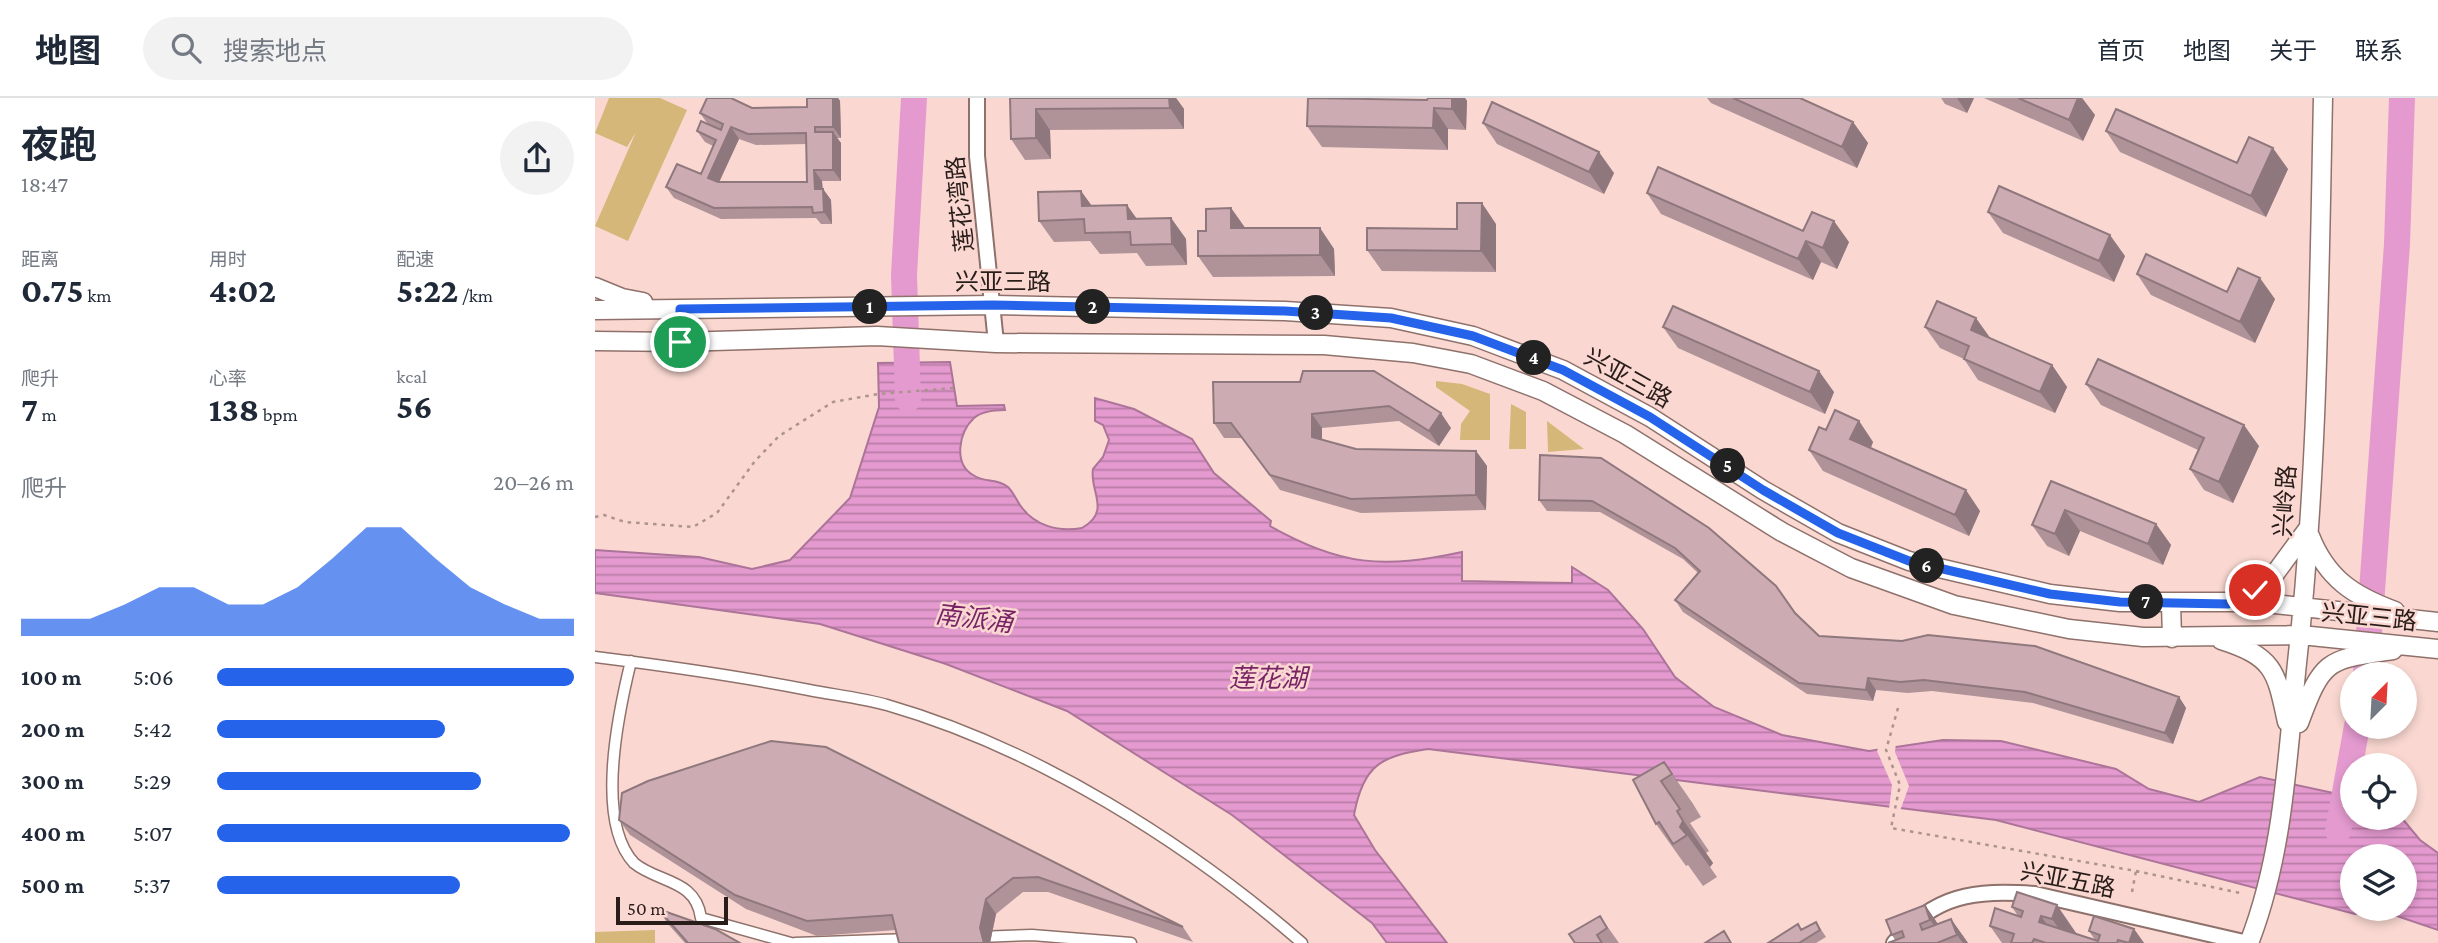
<!DOCTYPE html>
<html lang="zh">
<head>
<meta charset="utf-8">
<style>
  :root { --surface:#fff; --page:#f2f2f3; --text:#1f2937; --muted:#747a83; --line:#e0e1e3; --accent:#2563eb }
  body { margin:0; font-family:"Crimson Pro","Noto Sans SC",serif; background:var(--page); color:var(--text); height:100vh; display:flex; flex-direction:column; font-size:26px; white-space:nowrap }
  * { box-sizing:border-box; margin:0 }
  p { font-size:23px; color:var(--muted) }
  .icon { flex:none; width:38px; height:38px; fill:none; stroke:currentColor; stroke-width:2; stroke-linecap:round; stroke-linejoin:round }
  .map { position:relative; flex:1; overflow:hidden }
  .panel { display:flex; flex-direction:column; background:var(--surface); width:595px }
  .panel>* { flex:none }
  .needle { width:46px; rotate:24deg }
  .tools { position:absolute; left:1745px; top:564px; display:grid; gap:14px }
  .tools a { display:grid; place-items:center; width:77px; height:77px; border-radius:50%; background:var(--surface); box-shadow:0 4px 10px #0003; font-size:35px }
  .scale { position:absolute; left:21px; bottom:18px; width:112px; box-sizing:border-box; padding-left:7px; border:4px solid #291d1a; border-top:0; font-size:19px; line-height:24px; white-space:nowrap; color:#291d1a; -webkit-text-stroke:5px #fad8d1; paint-order:stroke }
  .pin { position:absolute; display:grid; place-items:center; width:60px; height:60px; color:#fff; margin:-30px; border:4px solid #fff; border-radius:50%; box-shadow:0 2px 7px #0007 }
  .km { position:absolute; width:35px; height:35px; margin:-18px; border-radius:50%; background:#222; color:#fff; font-size:19px; line-height:35px; text-align:center }
  .round { display:grid; place-items:center; flex:none; width:74px; height:74px; border-radius:37px; background:var(--page) }
  .head { display:flex; align-items:center; justify-content:space-between; height:119px; padding:0 21px }
  h1 { font-size:38px; font-weight:700; line-height:52px }
  .metrics { display:grid; grid-template-columns:repeat(3,1fr); gap:10px; height:119px; padding:7px 21px }
  .metrics div { display:grid; align-content:center }
  .metrics b { font-size:35px; font-weight:700 }
  .metrics small { font-size:19px; font-weight:400 }
  .metrics p { font-size:19px }
  .chart { height:196px; padding:14px 21px }
  .chart p { display:flex; justify-content:space-between }
  .chart svg { width:100%; height:126px; margin-top:7px; fill:var(--accent); opacity:.7 }
  ul { padding:0 21px; list-style:none; font-size:23px }
  li { display:grid; grid-template-columns:112px 84px 1fr; align-items:center; height:52px }
  li i { height:18px; border-radius:9px; background:var(--accent) }
  header { display:flex; align-items:center; gap:42px; box-sizing:border-box; height:98px; padding:0 35px; background:var(--surface); border-bottom:2px solid var(--line) }
  header strong { font-size:33px }
  nav { display:flex; gap:38px; margin-inline-start:auto; font-size:24px }
  .search { width:490px; height:63px; background:var(--page); display:flex; align-items:center; gap:18px; box-sizing:border-box; padding:0 24px; border-radius:38px; color:var(--muted); font-size:26px }
  main { display:flex; flex:1; min-height:0 }
  .map>svg:first-child { display:block }
</style>
</head>
<body>
<header>
<strong>地图</strong>
<div class="search"><svg class="icon" aria-label="search" viewBox="0 0 24 24"><circle cx="10" cy="10" r="6"/><path d="M15 15l6 6"/></svg>搜索地点</div>
<nav><a>首页</a><a>地图</a><a>关于</a><a>联系</a></nav>
</header>
<main>
<section class="panel">
<div class="head"><div><h1>夜跑</h1><p>18:47</p></div><a class="round"><svg class="icon" aria-label="share" viewBox="0 0 24 24"><path d="M12 15V3M7 8l5-5 5 5M5 13v7h14v-7"/></svg></a></div>
<div class="metrics">
<div><p>距离</p><b>0.75<small> km</small></b></div>
<div><p>用时</p><b>4:02</b></div>
<div><p>配速</p><b>5:22<small> /km</small></b></div>
</div>
<div class="metrics">
<div><p>爬升</p><b>7<small> m</small></b></div>
<div><p>心率</p><b>138<small> bpm</small></b></div>
<div><p>kcal</p><b>56</b></div>
</div>
<div class="chart"><p><span>爬升</span>20–26 m</p>
<svg viewBox="0 0 160 44" preserveAspectRatio="none"><path d="M0 44V38L10 38L20 38L30 33L40 27L50 27L60 33L70 33L80 27L90 17L100 6L110 6L120 17L130 27L140 33L150 38L160 38V44z"/></svg>
</div>
<ul>
<li><b>100 m</b>5:06<i style="width:100%"></i></li>
<li><b>200 m</b>5:42<i style="width:64%"></i></li>
<li><b>300 m</b>5:29<i style="width:74%"></i></li>
<li><b>400 m</b>5:07<i style="width:99%"></i></li>
<li><b>500 m</b>5:37<i style="width:68%"></i></li>
</ul>
</section>
<div class="map">
<svg width="1843" height="845" viewBox="0 0 1843 845">
  <defs>
    <pattern id="water-rules" width="6" height="5" patternUnits="userSpaceOnUse" patternTransform="scale(1.75)"><rect width="6" height="5" fill="#e49acf"/><path d="M0 2.5h6" fill="none" stroke="#b97da7"/></pattern>
  </defs>
  <rect width="100%" height="100%" fill="#fad8d1"/>
  <path fill="#d4b779" d="M14,0H65L92,12L33,143L0,128L41,34L32,49L0,35Z
    M841,283L867,286L895,296V342H865L866,326L875,313L841,289Z
    M916,306L931,314V351H914Z
    M952,323L989,351L953,354Z
    M60,832V845H0V834Z"/>
  <path fill="url(#water-rules)" stroke="#ac7499" stroke-width="2" fill-rule="evenodd" d="M355,264L362,308L409,307L410,312C399,312 387,313 379,320C364,334 358,365 378,377C389,385 402,380 413,389C418,394 421,401 425,407C439,428 463,434 487,430C517,413 494,393 498,371L508,359L514,342L508,327L500,323V300L539,311L597,341L619,375L676,423L675,428C746,468 788,471 867,454V483L977,485V469L1013,492L1048,531L1080,579L1119,609L1187,637L1274,653L1348,642L1406,643L1521,671L1554,691L1604,704L1665,679L1757,699V719H1806L1825,742L1843,755V832L1802,818L1760,816L1401,722L833,651C786,658 768,667 759,717L780,752L852,845H792L777,825L637,717L472,613L351,566L225,526L0,495V452L104,459L157,471L195,462L255,400L284,309L283,265ZM1757,758H1810V810H1757Z"/>
  <path fill="#fad8d1" d="M1301,645L1300,654L1314,688L1305,713L1294,711L1297,687L1282,653L1284,648Z"/>
  <g fill="none" stroke-linecap="round" stroke-linejoin="round">
    <path stroke="#e49acf" stroke-width="26" d="M313,301L309,177L319,0
      M1771,576L1802,146L1807,0
      M1743,733L1762,628"/>
    <g stroke="#8f716b" stroke-width="13">
      <path id="pedestrian" d="M0,559C72,568 143,578 214,592C240,597 267,600 292,607C441,650 591,744 707,845
        M36,563C23,616 0,723 39,765C63,785 101,781 106,820L196,845
        M383,839L437,837L536,845
        M200,845L315,841"/>
    </g>
    <g stroke="#8f716b" stroke-width="18">
      <path id="minor" d="M382,0V58L401,245
        M1299,845C1340,796 1379,792 1440,796L1653,845"/>
    </g>
    <g stroke="#8f716b" stroke-width="21">
      <path id="tertiary" d="M0,189L27,200L48,204
        M0,212L399,207L690,213L796,220L878,238L968,272L1055,319L1168,392L1243,435L1314,463L1455,496L1525,504H1661L1843,524
        M0,243L85,244L282,238L401,245L729,247L818,255L876,266L948,293L1030,336L1187,434L1256,470L1359,507L1474,531L1548,539L1706,537L1843,551
        M85,244V211
        M1715,438C1732,481 1759,498 1800,513
        M1642,501L1676,481L1712,432
        M1576,505L1577,540
        M1626,542C1679,559 1681,572 1692,624
        M1704,625C1728,560 1732,562 1798,552
        M1654,845C1689,755 1692,660 1702,565C1723,378 1724,188 1728,0"/>
    </g>
    <path stroke="#ad938d" stroke-width="2.5" stroke-dasharray="3.5 5" stroke-linecap="butt" d="M0,419L9,417L30,424L98,429L122,415L160,363L184,338L238,304L283,296L359,290
      M1303,610L1291,652L1305,687L1296,730L1541,773L1645,795
      M1537,794L1541,773"/>
    <use href="#pedestrian" stroke="#fff" stroke-width="10"/>
    <use href="#minor" stroke="#fff" stroke-width="14"/>
    <use href="#tertiary" stroke="#fff" stroke-width="18"/>
  </g>
  <path fill="#af9399" fill-rule="evenodd" d="M212,0H243L245,3L246,40H242L246,45V83H227L228,91L236,102L237,126H226L221,120L126,121L79,100L71,89L106,76L118,48L110,44L102,33L112,25L105,15L157,10L212,9ZM144,41L161,47L212,46V84H124Z
    M415,0H581L589,11V31L455,32L456,61L430,62L416,41Z
    M833,0H870L872,3L871,32L853,31V52L727,49L712,28L832,2Z
    M1112,0H1205L1258,24L1273,45L1262,70L1116,5Z
    M1346,0H1379L1372,15L1350,6Z
    M1389,0H1487L1500,17L1488,43Z
    M888,25L1019,75L1009,96L902,46Z
    M1511,33L1642,65L1693,71L1671,119L1525,54Z
    M486,93L497,108L542,120H576L591,141L592,167L551,168L542,155L505,156L495,143L459,144L444,123Z
    M1052,95L1208,133L1254,144L1242,171L1226,164L1218,182L1066,116Z
    M636,110L650,130H725L739,151L740,178L618,179L603,158L611,133Z
    M1393,114L1530,158L1519,184L1408,135Z
    M901,126V174L787,173L772,152L862,131Z
    M1542,176L1632,194L1680,201L1660,245L1556,197Z
    M1068,229L1239,294L1230,316L1083,250Z
    M1330,229L1396,241L1457,267L1472,289L1460,315L1383,282L1369,261L1345,250Z
    M708,273L856,330L844,348L804,323L727,330V342L761,351L881,353L892,368L891,412L766,415L685,392L647,340H629L619,325L705,284Z
    M1491,286L1664,348L1638,405L1609,392L1595,371L1603,352L1506,307Z
    M1264,323L1278,344L1276,350L1385,413L1374,438L1228,373L1214,352Z
    M945,357L1200,515L1224,538L1584,599L1591,610L1578,646L1438,605L1337,593L1313,595L1281,592L1278,603L1212,596L1088,514L1080,502L1103,475L1088,461L1005,414L952,413L944,402Z
    M1456,383L1561,426L1576,447L1568,467L1485,433L1474,458L1452,448L1437,427Z
    M176,643L588,829L598,844L453,794H428L401,816L395,845H304L301,832L222,838L151,811L35,737L24,722Z
    M1069,664L1106,719L1095,725L1114,753L1111,755L1118,765L1115,769L1122,779L1108,788L1093,767L1091,768L1061,726L1038,682Z
    M1422,794L1482,836L1500,842L1494,833L1539,831L1549,845H1407L1395,828L1423,818L1417,809Z
    M1330,807L1343,826L1356,821L1373,845H1293L1300,842L1297,837Z
    M63,811L145,845H90L73,826Z
    M1005,818L1024,845H980Z
    M1221,824L1231,839L1221,845H1173L1206,832Z"/>
  <path fill="#8f787d" d="M238,0H243L245,3L246,40L238,29Z
    M574,0H581L589,11V31L575,10Z
    M857,0H870L872,3L871,32L857,11Z
    M1362,0H1379L1372,15Z
    M1483,0H1487L1500,17L1488,43L1474,22Z
    M839,10L853,31V52L838,30Z
    M441,11L455,32L456,61L441,40Z
    M1258,24L1273,45L1262,70L1247,49Z
    M136,29L144,41L121,91L113,80Z
    M238,34L246,45V83L238,72Z
    M1678,50L1693,71L1671,119L1656,98Z
    M1004,54L1019,75L1009,96L994,74Z
    M219,72L227,83L228,102L220,91Z
    M228,91L236,102L237,126L229,114Z
    M486,93L501,114L487,108Z
    M887,105L901,126V174L886,153Z
    M532,107L547,128L533,121Z
    M636,110L651,131L636,130Z
    M576,120L591,141L592,167L577,146Z
    M1239,123L1254,144L1242,171L1228,150Z
    M725,130L739,151L740,178L725,157Z
    M1515,137L1530,158L1519,184L1504,163Z
    M1211,143L1226,164L1218,182L1203,161Z
    M1665,180L1680,201L1660,245L1645,224Z
    M1381,220L1396,241L1376,232Z
    M1457,267L1472,289L1460,315L1445,294Z
    M1224,273L1239,294L1230,316L1215,294Z
    M846,315L856,330L844,348L834,333Z
    M717,316L727,330V354L717,339Z
    M1264,323L1278,344L1270,362L1255,341Z
    M1649,327L1664,348L1638,405L1624,384Z
    M881,353L892,368L891,412L881,397Z
    M1371,392L1385,413L1374,438L1360,417Z
    M1470,412L1485,433L1474,458L1460,436Z
    M1561,426L1576,447L1568,467L1553,446Z
    M1273,580L1281,592L1278,603L1271,592Z
    M1584,599L1591,610L1578,646L1570,635Z
    M1069,664L1098,706L1106,719L1077,676Z
    M1082,713L1118,765L1115,769L1092,737L1085,729Z
    M391,801L401,816L395,845H389L385,830Z
    M1330,807L1353,841L1350,842L1335,822Z
    M1462,807L1488,845H1474L1457,821Z
    M1446,818L1465,845L1444,824Z
    M1356,821L1373,845H1368L1362,837Z
    M1539,831L1549,845H1534Z"/>
  <path fill="#ccabb2" stroke="#8f787d" stroke-width="2" fill-rule="evenodd" d="M112,0H136L157,10L212,9V0H238V29H220V34H238V72H219L220,91H228L229,114L218,115L217,109L119,110L71,89L82,66L106,76L121,42L102,33L106,23L126,32L128,26L105,15ZM136,29L153,36L211,35L212,84H123L113,80Z
    M415,0H574L575,10L441,11V40L416,41Z
    M713,0L832,2L833,0H857V11L839,10L838,30L712,28Z
    M1138,0H1205L1258,24L1247,49Z
    M1423,0H1483L1474,22Z
    M897,4L1004,54L994,74L888,25Z
    M1521,11L1642,65L1654,39L1678,50L1656,98L1511,33Z
    M1063,69L1208,133L1217,114L1239,123L1228,150L1211,143L1203,161L1052,95Z
    M1404,88L1515,137L1504,163L1393,114Z
    M486,93L487,108L532,107L533,121L576,120L577,146L536,147L535,134L490,135L489,121L444,123L443,94Z
    M862,105H887L886,153L772,152V130L862,131Z
    M636,110V130H725V157L603,158V133H611V111Z
    M1551,156L1632,194L1643,170L1665,180L1645,224L1542,176Z
    M1342,203L1381,220L1376,232L1457,267L1445,294L1369,261L1374,248L1330,229Z
    M1078,208L1224,273L1215,294L1068,229Z
    M1503,261L1649,327L1624,384L1595,371L1609,340L1491,286Z
    M708,273H779L846,315L834,333L794,308L717,316V339L761,351L881,353V397L756,401L675,377L636,325H619L618,284H705Z
    M1240,312L1264,323L1255,341L1371,392L1360,417L1214,352L1224,329L1231,332Z
    M945,357L1006,360L1114,430L1181,488L1200,515L1224,538L1307,543L1333,537L1440,548L1584,599L1570,635L1430,594L1329,582L1305,584L1273,580L1271,592L1204,585L1080,502L1105,473L1080,450L997,403L944,402Z
    M1456,383L1561,426L1553,446L1470,412L1460,436L1437,427Z
    M176,643L231,649L588,829L443,779L418,780L391,801L385,830L389,845H304L297,817L212,823L140,797L24,722L27,695L53,683Z
    M1069,664L1077,676L1066,683L1085,711L1082,713L1088,723L1085,729L1092,737L1078,746L1064,724L1061,726L1038,682Z
    M1422,794L1462,807L1457,821L1446,818L1444,824L1503,843L1505,837L1494,833L1499,818L1539,831L1534,845L1523,842L1522,845H1451L1439,841L1437,845H1416L1419,836L1395,828L1400,810L1426,819L1428,813L1417,809Z
    M1330,807L1335,822L1325,826L1327,832L1356,821L1362,837L1342,845H1293L1309,839L1307,833L1297,837L1291,822Z
    M63,811L120,831L145,845H93Z
    M1005,818L1012,830L1002,837L1007,845H980L974,836Z
    M1221,824L1225,832L1204,845H1173L1203,826L1206,832Z
    M1129,833L1136,845H1110Z"/>
  <g fill="none" stroke-linecap="round" stroke-linejoin="round">
    <g stroke="#fff" stroke-width="14">
      <path id="route" d="M85,244V211L398,207L690,213L796,220L878,238L968,272L1055,319L1168,392L1243,435L1314,463L1455,496L1525,504L1633,506L1660,492"/>
    </g>
    <use href="#route" stroke="#2563eb" stroke-width="9"/>
  </g>
  <g text-anchor="middle" stroke-width="5" stroke-linejoin="round" paint-order="stroke">
    <g font-size="24" fill="#291d1a" stroke="#fad8d1">
      <text transform="translate(365 106) rotate(-96)" y="8">莲花湾路</text>
      <text x="408" y="192">兴亚三路</text>
      <text transform="translate(1033 280) rotate(29)" y="8">兴亚三路</text>
      <text transform="translate(1690 403) rotate(-86)" y="8">兴岭路</text>
      <text transform="translate(1774 519) rotate(6)" y="8">兴亚三路</text>
      <text transform="translate(1473 782) rotate(11)" y="8">兴亚五路</text>
    </g>
    <g font-size="26" font-style="italic" fill="#792466" stroke="#fad8d1">
      <text transform="translate(379 520) rotate(7)" y="9">南派涌</text>
      <text x="673" y="589">莲花湖</text>
    </g>
  </g>
</svg>
<div class="tools">
<a><svg class="needle" viewBox="-14 -14 28 28"><path d="M0-13l5 13h-10z" fill="#e53935"/><path d="M0 13l5-13h-10z" fill="#747a83"/></svg></a>
<a><svg class="icon" aria-label="locate" viewBox="0 0 24 24"><circle cx="12" cy="12" r="6"/><path d="M12 2v4M12 18v4M2 12h4M18 12h4"/></svg></a>
<a><svg class="icon" aria-label="layers" viewBox="0 0 24 24"><path d="M12 4l9 5-9 5-9-5zM3 14l9 5 9-5"/></svg></a>
</div>
<div class="scale">50 m</div>
<div class="pin" style="left:85px;top:244px;background:#1e9e55"><svg class="icon" aria-label="arrive" viewBox="0 0 24 24"><path d="M6 21V4h12l-3 4 3 4H6"/></svg></div>
<div class="pin" style="left:1660px;top:492px;background:#d93025"><svg class="icon" aria-label="check" viewBox="0 0 24 24"><path d="M5 12l5 5 9-10"/></svg></div>
<b class="km" style="left:275px;top:209px">1</b>
<b class="km" style="left:498px;top:209px">2</b>
<b class="km" style="left:721px;top:215px">3</b>
<b class="km" style="left:939px;top:260px">4</b>
<b class="km" style="left:1133px;top:368px">5</b>
<b class="km" style="left:1332px;top:468px">6</b>
<b class="km" style="left:1551px;top:504px">7</b>
</div>
</main>
</body>
</html>
